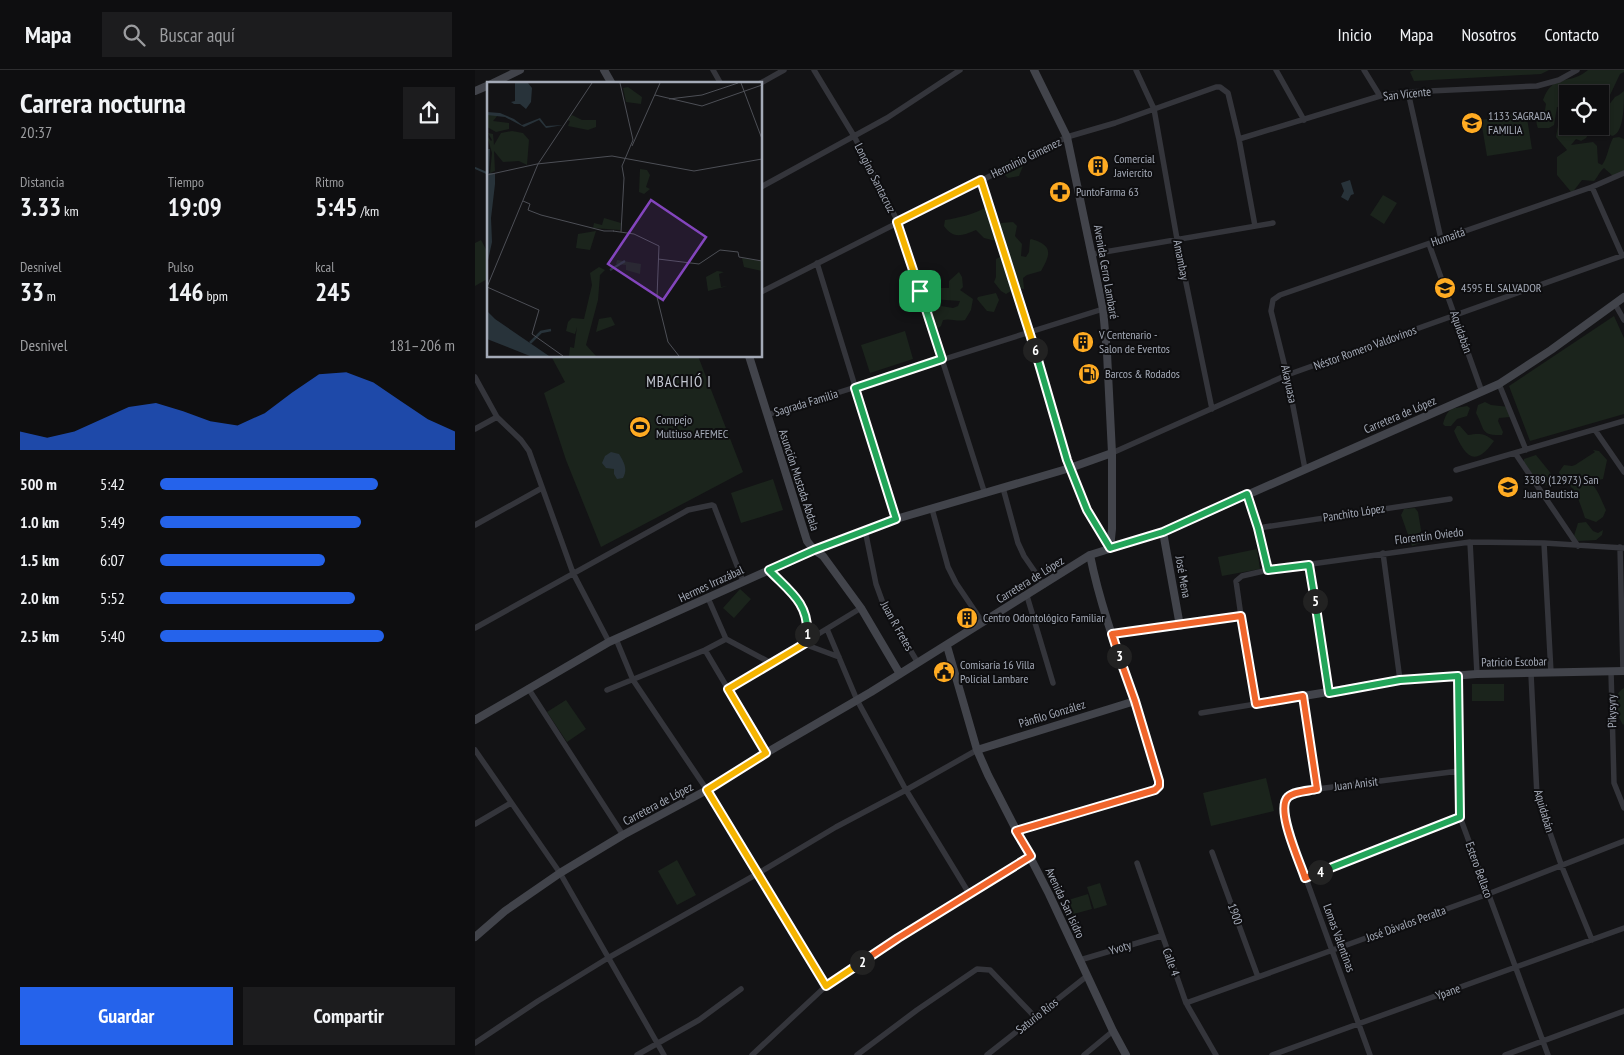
<!DOCTYPE html>
<html lang="es">
<head>
<meta charset="utf-8">
<style>
  :root { --surface:#0e0e10; --page:#1c1c1e; --text:#f1f3f6; --muted:#9b9c9f; --line:#2e2e30; --accent:#2563eb }
  body { margin:0; font-family:"PT Sans Narrow",sans-serif; background:var(--page); color:var(--text); height:100vh; display:flex; flex-direction:column; font-size:19px; white-space:nowrap }
  * { box-sizing:border-box; margin:0 }
  p { font-size:16px; color:var(--muted) }
  .icon { flex:none; width:28px; height:28px; fill:none; stroke:currentColor; stroke-width:2; stroke-linecap:round; stroke-linejoin:round }
  .map { position:relative; flex:1; overflow:hidden }
  .details { display:flex; flex-direction:column; background:var(--surface); width:475px }
  .details>* { flex:none }
  .controls { position:absolute; left:1084px; top:15px; display:grid; gap:10px }
  .controls a { display:grid; place-items:center; width:50px; height:50px; border-radius:0px; background:var(--surface); box-shadow:0 1px 4px #0004,0 0 0 1px var(--line); font-size:25px }
  .pin { position:absolute; display:grid; place-items:center; width:42px; height:42px; color:#fff; margin:-21px; border-radius:10px; box-shadow:0 2px 8px #0006 }
  .km { position:absolute; width:25px; height:25px; margin:-12px; border-radius:50%; background:#222; color:#fff; font-size:14px; line-height:25px; text-align:center }
  .round { display:grid; place-items:center; flex:none; width:52px; height:52px; border-radius:0px; background:var(--page) }
  .head { display:flex; align-items:center; justify-content:space-between; height:85px; padding:0 20px }
  h1 { font-size:28px; font-weight:800; line-height:38px }
  .figures { display:grid; grid-template-columns:repeat(3,1fr); gap:8px; height:85px; padding:5px 20px }
  .figures div { display:grid; align-content:center }
  .figures b { font-size:25px; font-weight:800 }
  .figures small { font-size:14px; font-weight:400 }
  .figures p { font-size:14px }
  .chart { height:140px; padding:10px 20px }
  .chart p { display:flex; justify-content:space-between }
  .chart svg { width:100%; height:90px; margin-top:5px; fill:var(--accent); opacity:.7 }
  .primary-button { display:flex; gap:10px; margin-top:auto; padding:10px 20px }
  .primary-button a { flex:1; height:58px; border-radius:0px; background:var(--accent); color:#fff; font-size:20px; font-weight:800; line-height:58px; text-align:center }
  .primary-button a+a { background:var(--page); color:var(--text) }
  ul { padding:0 20px; list-style:none; font-size:16px }
  li { display:grid; grid-template-columns:80px 60px 1fr; align-items:center; height:38px }
  li i { height:12px; border-radius:6px; background:var(--accent) }
  header { display:flex; align-items:center; gap:30px; box-sizing:border-box; height:70px; padding:0 25px; background:var(--surface); border-bottom:1px solid var(--line) }
  header strong { font-size:24px }
  nav { display:flex; gap:28px; margin-inline-start:auto; font-size:18px }
  .search { width:350px; height:45px; background:var(--page); display:flex; align-items:center; gap:12px; box-sizing:border-box; padding:0 18px; border-radius:0px; color:var(--muted); font-size:19px }
  main { display:flex; flex:1; min-height:0 }
  .map>svg:first-child { display:block }
</style>
</head>
<body>
<header>
<strong>Mapa</strong>
<div class="search"><svg class="icon" aria-label="search" viewBox="0 0 24 24"><circle cx="10" cy="10" r="6"/><path d="M15 15l6 6"/></svg>Buscar aquí</div>
<nav><a>Inicio</a><a>Mapa</a><a>Nosotros</a><a>Contacto</a></nav>
</header>
<main>
<section class="details">
<div class="head"><div><h1>Carrera nocturna</h1><p>20:37</p></div><a class="round"><svg class="icon" aria-label="share" viewBox="0 0 24 24"><path d="M12 15V3M7 8l5-5 5 5M5 13v7h14v-7"/></svg></a></div>
<div class="figures">
<div><p>Distancia</p><b>3.33<small> km</small></b></div>
<div><p>Tiempo</p><b>19:09</b></div>
<div><p>Ritmo</p><b>5:45<small> /km</small></b></div>
</div>
<div class="figures">
<div><p>Desnivel</p><b>33<small> m</small></b></div>
<div><p>Pulso</p><b>146<small> bpm</small></b></div>
<div><p>kcal</p><b>245</b></div>
</div>
<div class="chart"><p><span>Desnivel</span>181–206 m</p>
<svg viewBox="0 0 160 44" preserveAspectRatio="none"><path d="M0 44V35L10 38L20 35L30 29L40 23L50 21L60 25L70 30L80 32L90 26L100 16L110 7L120 6L130 11L140 20L150 29L160 35V44z"/></svg>
</div>
<ul>
<li><b>500 m</b>5:42<i style="width:74%"></i></li>
<li><b>1.0 km</b>5:49<i style="width:68%"></i></li>
<li><b>1.5 km</b>6:07<i style="width:56%"></i></li>
<li><b>2.0 km</b>5:52<i style="width:66%"></i></li>
<li><b>2.5 km</b>5:40<i style="width:76%"></i></li>
</ul>
<div class="primary-button"><a>Guardar</a><a>Compartir</a></div>
</section>
<div class="map">
<svg width="1149" height="985" viewBox="0 0 1149 985">
  <rect width="100%" height="100%" fill="#131315"/>
  <path fill="#1b241c" d="M939,0H1074L1066,4L939,11L935,2Z
    M1113,0H1149V2L1145,4L1135,25L1126,32L1125,24H1092V37H1082L1079,55L1074,58H1063C1059,49 1064,46 1070,40L1071,34L1068,30C1079,1 1093,17 1113,0Z
    M1149,21C1149,35 1149,64 1137,66L1127,58L1126,53L1133,36L1140,27L1144,25Z
    M1051,42L1057,79L1012,86L1006,50Z
    M1084,50L1097,58L1099,56H1116L1117,58L1111,68L1106,71L1101,69L1096,75L1118,72L1122,76L1123,93L1127,95C1133,87 1133,77 1138,68L1144,67L1149,69V102L1138,106L1129,98C1124,102 1123,107 1119,111L1107,110L1097,123L1082,105V87L1092,80L1081,67Z
    M540,88L548,96L544,106L533,108L525,100L527,95Z
    M908,125L922,133L909,154L895,145Z
    M512,137L521,150L526,153L538,152L542,156L540,166L547,174L546,186L551,187L554,182L555,170L556,169C578,175 576,184 566,201L552,205L548,208L549,219L543,218L535,204L536,221L531,224L526,221L519,212L521,207V189L525,187L530,190L532,185L521,171L509,168L501,160C487,166 478,169 469,156L470,150C484,148 499,144 512,137Z
    M6,170L14,185V208L0,216V173Z
    M484,202L487,207L488,217L485,220L498,229L496,240L490,250C482,252 475,248 468,250L466,256L462,259L457,256L454,251L457,240L460,235L478,238L483,236L485,231L456,229L452,225V219L456,215L461,218H474V211Z
    M521,223L524,230L519,242L512,241L502,229L503,227Z
    M1139,246L1149,268V344L1055,371L1034,316Z
    M430,261L438,289L395,303L386,275Z
    M76,286H223L268,402L126,477L91,390L69,323L90,312Z
    M1010,332L1016,335L1034,337L1035,347L1024,348L1023,351L1028,362L1027,365C1005,366 1010,359 1001,343L1003,335Z
    M992,336L995,338L992,346L982,349L976,356H970L968,354C973,337 976,339 992,336Z
    M982,356H985L993,365C1004,363 1010,363 1019,371C999,399 990,386 979,361Z
    M1118,380L1124,381L1132,390L1128,409L1118,411L1117,414C1124,422 1126,430 1131,440L1128,447L1121,452L1110,448C1105,433 1100,416 1086,408L1084,402L1089,395L1097,396L1100,395L1120,382Z
    M1061,385L1078,406L1071,415L1057,413L1049,399V389Z
    M298,409L308,440L266,453L256,423Z
    M940,438L943,442L948,472L937,476L926,445L929,439Z
    M1111,452L1118,461L1123,463L1128,460L1127,465L1121,470L1103,471L1099,466L1103,453Z
    M782,479L785,499L747,506L743,487Z
    M265,519L276,529L259,548L248,538Z
    M997,614H1029V631H997Z
    M1149,618V654L1148,655C1142,644 1135,626 1149,618Z
    M91,630L111,659L92,672L72,642Z
    M791,708L799,741L736,756L728,723Z
    M202,790L221,825L202,835L183,801Z
    M625,813L632,835L619,839L612,817Z
    M613,824L617,839L595,845L590,831Z"/>
  <path fill="#28333a" d="M875,110L879,124L876,125L873,131L866,127L869,121L866,113Z
    M136,382L144,384C149,392 153,399 148,408L142,409L139,404V399L131,398L127,393L130,386Z"/>
  <g fill="none" stroke-linecap="round" stroke-linejoin="round">
    <path stroke="#28333a" stroke-width="2" d="M0,98L14,104"/>
    <path stroke="#34353b" stroke-width="5.5" d="M238,0L246,14
      M339,0L379,66L423,152L510,424
      M661,0L679,39L702,169L737,339
      M801,0L829,50
      M889,0L905,26
      M284,14L309,0
      M933,22L966,169
      M764,69L905,26L933,22L1062,16L1084,10L1102,0
      M506,110L555,262L592,390L612,440L635,478
      M286,117L412,48L485,0
      M1117,117L1147,185
      M954,174L1007,322
      M618,184L798,153
      M342,193L421,449
      M286,222L592,67L640,53L741,17H745L753,23L764,69L780,156
      M1140,234L1149,250
      M0,307L22,347L46,370L54,381L98,503L134,572
      M1024,314L1051,380
      M292,345L628,239
      M0,359L22,347
      M1120,360L1149,402
      M637,383L812,305L1149,185
      M1040,383L1103,476
      M830,399L812,305L796,241L798,230L805,225L1117,117L1149,103
      M981,400L1149,351
      M528,418L543,473L549,486L569,515
      M772,424L783,458L793,500
      M457,439L473,497L481,513L508,553
      M0,455L67,418
      M783,458L975,429
      M390,460L401,514L409,536L443,593
      M995,472L1002,604
      M1069,473L1076,603
      M1145,477L1148,601
      M908,483L925,610
      M835,495L854,623
      M294,500C316,523 340,539 329,574L364,587
      M552,526L578,613
      M233,528L251,569L296,593
      M766,546L761,511L767,506L793,500L995,472L1069,473L1149,478
      M0,558L213,440L237,435L239,436L268,511
      M352,559L382,630L431,720L495,825
      M141,569L158,610L232,720L351,916
      M230,580L291,683
      M1136,601L1139,713L1149,738
      M1056,604L1062,726L1087,797L1117,870
      M983,606L985,747L1073,985
      M53,618L148,765
      M253,619L386,538
      M132,620L230,580L251,569
      M828,626L842,719
      M726,643L781,634
      M0,680L85,803L189,985
      M0,754L36,733
      M541,761L680,720L684,716V711L660,631
      M737,782L783,907
      M662,793L711,933L741,985
      M830,807L985,747
      M605,890L686,866
      M711,933L1013,824L1149,771
      M0,973L63,931L133,888L282,804L361,757L431,720L502,680
      M162,985L224,950L266,919
      M277,985L351,916L423,868L556,786
      M382,985L442,940L502,899L515,900L560,947
      M512,985L612,906
      M609,985L638,961
      M797,985L1149,858
      M895,985L813,759L808,740L810,731L819,724L842,719L984,701
      M1030,985L1149,941"/>
    <path stroke="#42444b" stroke-width="8" d="M129,0L137,14
      M559,0L592,67L628,239L632,283L637,383V459L635,478
      M16,14L45,0
      M0,21L14,15
      M274,286L332,471L339,480L348,486L386,538L425,604
      M688,462L705,556
      M637,564L766,546L781,634L925,610L1002,604L1149,601
      M472,576L502,680L513,705L574,824L638,961L651,985
      M0,650L134,572L339,480L421,449L595,398L637,383
      M502,680L660,631C643,583 625,535 615,485
      M0,867L30,841L85,803L148,765L232,720L291,683L396,622L615,485L688,462L1024,314L1076,280L1149,227"/>
  </g>
  <g fill="none" stroke-linecap="round" stroke-linejoin="round">
    <g stroke="#fff" stroke-width="10">
      <path id="split-1" d="M332,564C334,533 314,521 294,500L339,480L421,449L380,318L467,289L445,221"/>
    </g>
    <g stroke="#fff" stroke-width="10">
      <path id="split-2" d="M332,564L329,574L253,619L291,683L232,720L351,916L387,892"/>
    </g>
    <g stroke="#fff" stroke-width="10">
      <path id="split-3" d="M387,892L423,868L556,786L541,761L680,720L684,716V711L660,631L644,586"/>
    </g>
    <g stroke="#fff" stroke-width="10">
      <path id="split-4" d="M644,586L637,564L766,546L781,634L828,626L842,719C834,721 819,721 813,727C800,739 825,792 830,808L845,802"/>
    </g>
    <g stroke="#fff" stroke-width="10">
      <path id="split-5" d="M840,531L854,623L925,610L983,606L985,747L845,802"/>
    </g>
    <g stroke="#fff" stroke-width="10">
      <path id="split-6" d="M560,280L592,390L612,440L635,478L688,462L772,424L783,458L793,500L834,495L840,531"/>
    </g>
    <g stroke="#fff" stroke-width="10">
      <path id="split-7" d="M445,221L422,152L506,110L560,280"/>
    </g>
    <use href="#split-1" stroke="#22a559" stroke-width="6"/>
    <use href="#split-2" stroke="#f5b400" stroke-width="6"/>
    <use href="#split-3" stroke="#f0652b" stroke-width="6"/>
    <use href="#split-4" stroke="#f0652b" stroke-width="6"/>
    <use href="#split-5" stroke="#22a559" stroke-width="6"/>
    <use href="#split-6" stroke="#22a559" stroke-width="6"/>
    <use href="#split-7" stroke="#f5b400" stroke-width="6"/>
  </g>
  <defs>
    <g id="school-disc" transform="scale(1.125)"><circle r="9.5" fill="#ffab22" stroke="#0e0e10"/><path d="M0-5L7-2L0 1L-7-2ZM-4 1L0 2.5L4 1V4Q0 6-4 4Z" fill="#111"/></g>
    <g id="building-disc" transform="scale(1.125)"><circle r="9.5" fill="#ffab22" stroke="#0e0e10"/><path d="M-4-6H4V6H1V3H-1V6H-4ZM-2.5-4.3h1.7v1.8h-1.7ZM.8-4.3h1.7v1.8H.8ZM-2.5-1h1.7V.8h-1.7ZM.8-1h1.7V.8H.8Z" fill="#111"/></g>
    <g id="pharmacy-disc" transform="scale(1.125)"><circle r="9.5" fill="#ffab22" stroke="#0e0e10"/><path d="M-2-6h4v4h4v4h-4v4h-4v-4h-4v-4h4Z" fill="#111"/></g>
    <g id="fuel-disc" transform="scale(1.125)"><circle r="9.5" fill="#ffab22" stroke="#0e0e10"/><path d="M-5.5-6h7V0h2V4h1.3V-2.5L3-4.5l.8-.8L6-3V5H2.5V1h-1V6h-7ZM-4.2-4.7v3.2H.2V-4.7Z" fill="#111"/></g>
    <g id="stadium-disc" transform="scale(1.125)"><circle r="9.5" fill="#ffab22" stroke="#0e0e10"/><path d="M0-5a6.5 5 0 1 0 0 10a6.5 5 0 1 0 0-10ZM-3.5-1.8h7v3.6h-7Z" fill="#111"/></g>
    <g id="civic-disc" transform="scale(1.125)"><circle r="9.5" fill="#ffab22" stroke="#0e0e10"/><path d="M-.6-6.5H3V-4.5H.6V-3L4-1V1h2V6H-6V1h2V-1L-.6-3ZM-1.2 2.5V6h2.4V2.5Z" fill="#111"/></g>
  </defs>
  <g fill-rule="evenodd">
    <use href="#school-disc" x="997" y="53"/>
    <use href="#building-disc" x="623" y="96"/>
    <use href="#pharmacy-disc" x="585" y="122"/>
    <use href="#school-disc" x="970" y="218"/>
    <use href="#building-disc" x="608" y="272"/>
    <use href="#fuel-disc" x="614" y="304"/>
    <use href="#stadium-disc" x="165" y="357"/>
    <use href="#school-disc" x="1033" y="417"/>
    <use href="#building-disc" x="492" y="548"/>
    <use href="#civic-disc" x="469" y="602"/>
  </g>
  <g text-anchor="middle" stroke-width="4" stroke-linejoin="round" paint-order="stroke">
    <g font-size="12" fill="#a4aab7" stroke="#0e0e10">
      <text transform="translate(932 24) rotate(-6)" y="4">San Vicente</text>
      <text transform="translate(551 88) rotate(-26)" y="4">Herminio Gimenez</text>
      <text transform="translate(400 108) rotate(63)" y="4">Longino Santacruz</text>
      <text transform="translate(973 167) rotate(-19)" y="4">Humaitá</text>
      <text transform="translate(706 190) rotate(79)" y="4">Amambay</text>
      <text transform="translate(631 202) rotate(80)" y="4">Avenida Cerro Lambaré</text>
      <text transform="translate(986 262) rotate(71)" y="4">Aquidabán</text>
      <text transform="translate(890 278) rotate(-20)" y="4">Néstor Romero Valdovinos</text>
      <text transform="translate(814 314) rotate(78)" y="4">Akayuasa</text>
      <text transform="translate(331 333) rotate(-17)" y="4">Sagrada Familia</text>
      <text transform="translate(925 345) rotate(-23)" y="4">Carretera de López</text>
      <text transform="translate(324 410) rotate(72)" y="4">Asunción Mustada Abdala</text>
      <text transform="translate(879 443) rotate(-9)" y="4">Panchito López</text>
      <text transform="translate(954 466) rotate(-7)" y="4">Florentín Oviedo</text>
      <text transform="translate(708 507) rotate(80)" y="4">José Mena</text>
      <text transform="translate(555 510) rotate(-32)" y="4">Carretera de López</text>
      <text transform="translate(236 514) rotate(-25)" y="4">Hermes Irrazábal</text>
      <text transform="translate(422 556) rotate(61)" y="4">Juan R Fretes</text>
      <text transform="translate(1039 592) rotate(-1)" y="4">Patricio Escobar</text>
      <text transform="translate(1137 641) rotate(-91)" y="4">Pikysyry</text>
      <text transform="translate(577 644) rotate(-17)" y="4">Pánfilo González</text>
      <text transform="translate(881 714) rotate(-7)" y="4">Juan Anisit</text>
      <text transform="translate(183 734) rotate(-28)" y="4">Carretera de López</text>
      <text transform="translate(1069 741) rotate(74)" y="4">Aquidabán</text>
      <text transform="translate(1004 800) rotate(70)" y="4">Estero Bellaco</text>
      <text transform="translate(590 833) rotate(65)" y="4">Avenida San Isidro</text>
      <text transform="translate(760 844) rotate(70)" y="4">1900</text>
      <text transform="translate(931 854) rotate(-20)" y="4">José Dávalos Peralta</text>
      <text transform="translate(864 868) rotate(70)" y="4">Lomas Valentinas</text>
      <text transform="translate(645 878) rotate(-17)" y="4">Yvoty</text>
      <text transform="translate(696 892) rotate(70)" y="4">Calle 4</text>
      <text transform="translate(973 922) rotate(-20)" y="4">Ypane</text>
      <text transform="translate(562 946) rotate(-38)" y="4">Saturio Ríos</text>
    </g>
    <g font-size="12" fill="#a4aab7" stroke="#0e0e10" text-anchor="start">
      <text x="1013" y="50">1133 SAGRADA<tspan x="1013" dy="14">FAMILIA</tspan></text>
      <text x="639" y="93">Comercial<tspan x="639" dy="14">Javiercito</tspan></text>
      <text x="601" y="126">PuntoFarma 63</text>
      <text x="986" y="222">4595 EL SALVADOR</text>
      <text x="624" y="269">V Centenario -<tspan x="624" dy="14">Salon de Eventos</tspan></text>
      <text x="630" y="308">Barcos &amp; Rodados</text>
      <text x="181" y="354">Compejo<tspan x="181" dy="14">Multiuso AFEMEC</tspan></text>
      <text x="1049" y="414">3389 (12973) San<tspan x="1049" dy="14">Juan Bautista</tspan></text>
      <text x="508" y="552">Centro Odontológico Familiar</text>
      <text x="485" y="599">Comisaría 16 Villa<tspan x="485" dy="14">Policial Lambare</tspan></text>
    </g>
    <g font-size="15" letter-spacing="1" fill="#c5c9d3" stroke="#0e0e10">
      <text x="204" y="317">MBACHIÓ I</text>
    </g>
  </g>
  <g transform="translate(12 12)">
    <rect width="275" height="275" fill="#131315"/>
    <path d="M141,5L155,15L154,22L139,20L136,6ZM8,32L22,36L11,33L6,39L22,41V47L9,50L0,45V33ZM85,33L95,38H109V45L101,48L81,44L83,39L80,38ZM25,49L36,51L42,58L40,83L32,79L16,80L7,69L8,89L3,91L5,71L0,54L4,59L5,58L1,51L6,52L7,63L14,51ZM153,87L160,88L163,93L159,105L163,107L157,112L152,110ZM117,136L134,141L133,148L106,146L107,141L115,143ZM109,149L103,168L89,166L91,152ZM255,176L275,179V189L257,185ZM130,178L154,182L153,192L139,188V183L129,182ZM112,185L118,188L113,193L111,218L99,263L109,274H82L83,265L87,266L90,245L88,252L79,249L81,240L85,236L97,237L105,203L103,191ZM230,189L237,190L232,192L234,205L241,204L221,209L219,195ZM124,235L128,243L109,250L112,237Z" fill="#1b241c"/>
    <path d="M28,1H41L45,6L44,20L39,27L33,22H27L24,20L28,19ZM0,30L13,31L27,37L35,43L53,36L59,44L76,43L59,46L52,38L37,45L18,35L0,33ZM0,67H3L2,91H8V102L4,136L5,160L0,183ZM0,229L8,237L62,274H43L0,257Z" fill="#28333a"/>
    <path fill="none" stroke="#28333a" stroke-width="2.5" d="M123,188L138,179M43,261L54,250L64,248"/>
    <path fill="none" stroke="#4d4f56" stroke-width="1" d="M133,1L146,58L135,84L137,96L134,150M254,1L275,57M168,13L215,24L275,3M182,17L215,13L251,1M145,64L173,1M50,82L125,74L207,89L275,77M0,93L50,82M36,119L43,122L41,128L54,133L117,149H127M126,149L147,152L172,164L170,215L181,260L192,274M171,177L212,182L233,168L251,170L252,175L275,179M0,205L51,82L105,1M0,205L52,228L45,252L76,274"/>
    <path fill="#8345bd" fill-opacity="0.15" stroke="#8345bd" stroke-width="2.5" d="M164,118L219,155L176,218L121,182Z"/>
    <rect width="275" height="275" fill="none" stroke="#a4aab7" stroke-width="2.5"/>
  </g>
</svg>
<div class="controls">
<a><svg class="icon" aria-label="locate" viewBox="0 0 24 24"><circle cx="12" cy="12" r="6"/><path d="M12 2v4M12 18v4M2 12h4M18 12h4"/></svg></a>
</div>
<div class="pin" style="left:445px;top:221px;background:#1e9e55"><svg class="icon" aria-label="arrive" viewBox="0 0 24 24"><path d="M6 21V4h12l-3 4 3 4H6"/></svg></div>
<b class="km" style="left:332px;top:564px">1</b>
<b class="km" style="left:387px;top:892px">2</b>
<b class="km" style="left:644px;top:586px">3</b>
<b class="km" style="left:845px;top:802px">4</b>
<b class="km" style="left:840px;top:531px">5</b>
<b class="km" style="left:560px;top:280px">6</b>
</div>
</main>
</body>
</html>
